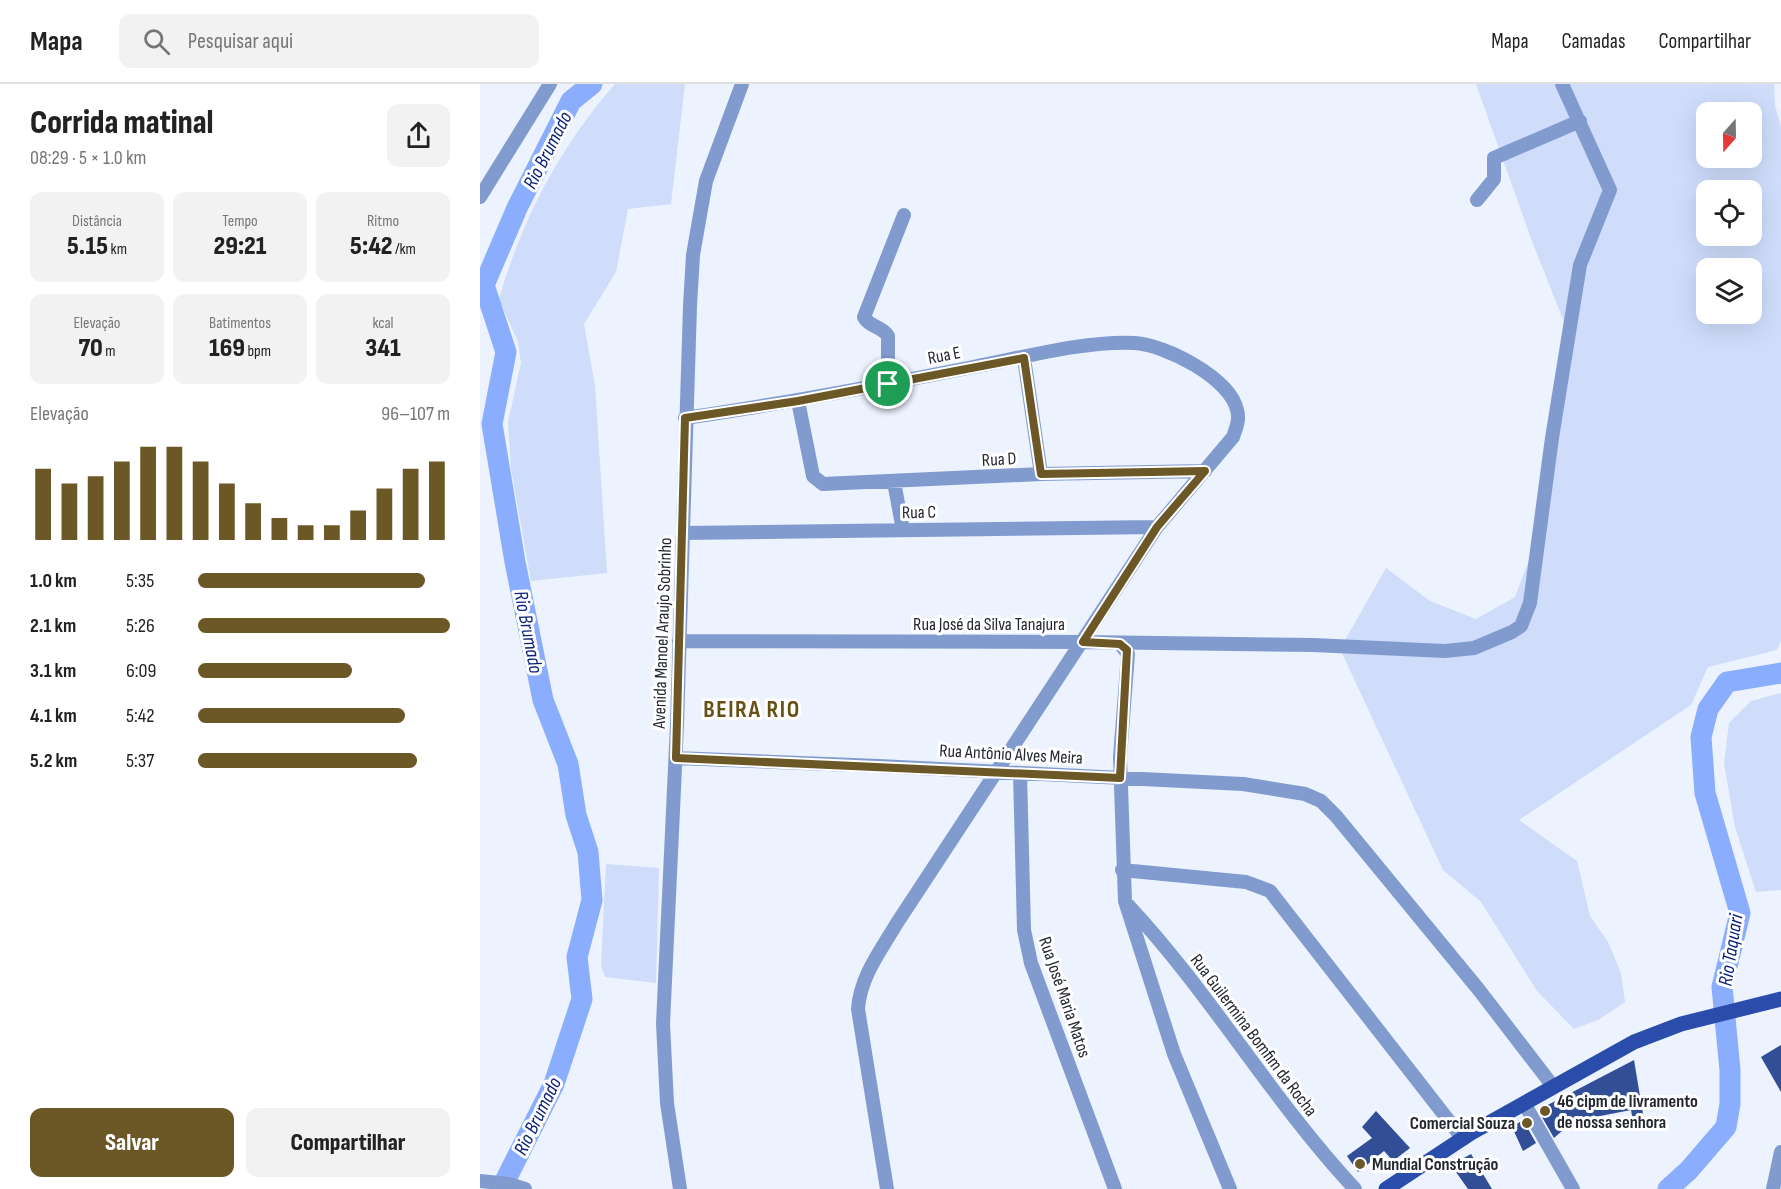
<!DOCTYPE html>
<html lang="pt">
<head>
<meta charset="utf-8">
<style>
  :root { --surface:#fff; --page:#f2f2f2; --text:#222; --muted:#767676; --line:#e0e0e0; --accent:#6c5726 }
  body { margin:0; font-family:"Sofia Sans Condensed",sans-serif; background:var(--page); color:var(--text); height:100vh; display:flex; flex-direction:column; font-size:22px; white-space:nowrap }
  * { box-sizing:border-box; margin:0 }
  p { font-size:20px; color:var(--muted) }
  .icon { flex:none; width:33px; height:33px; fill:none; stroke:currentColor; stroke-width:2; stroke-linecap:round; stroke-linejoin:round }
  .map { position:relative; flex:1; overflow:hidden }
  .panel { display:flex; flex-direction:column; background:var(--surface); width:480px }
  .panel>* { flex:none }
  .needle { width:39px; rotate:200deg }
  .controls { position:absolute; left:1216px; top:18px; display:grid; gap:12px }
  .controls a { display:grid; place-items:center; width:66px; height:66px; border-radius:12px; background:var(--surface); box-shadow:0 6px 24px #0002; font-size:30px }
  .pin { position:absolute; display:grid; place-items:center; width:51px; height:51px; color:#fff; margin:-26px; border:3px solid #fff; border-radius:50%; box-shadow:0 2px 6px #0007 }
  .round { display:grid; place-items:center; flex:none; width:63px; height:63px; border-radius:12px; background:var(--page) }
  .overview { display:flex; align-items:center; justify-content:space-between; height:102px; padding:0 30px }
  h1 { font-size:33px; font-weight:800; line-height:45px }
  .metrics { display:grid; grid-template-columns:repeat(3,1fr); gap:9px; height:102px; padding:6px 30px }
  .metrics div { display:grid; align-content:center; border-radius:12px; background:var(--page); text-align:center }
  .metrics b { font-size:26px; font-weight:800 }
  .metrics small { font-size:16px; font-weight:400 }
  .metrics p { font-size:16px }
  .chart { height:168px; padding:12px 30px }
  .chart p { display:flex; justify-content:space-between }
  .chart svg { width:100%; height:108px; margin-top:6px; stroke:var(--accent); stroke-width:6 }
  .primary-button { display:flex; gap:12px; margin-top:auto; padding:12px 30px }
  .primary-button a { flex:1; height:69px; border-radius:12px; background:var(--accent); color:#fff; font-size:24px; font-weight:800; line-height:69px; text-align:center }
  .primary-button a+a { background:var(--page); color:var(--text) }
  ul { padding:0 30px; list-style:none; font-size:20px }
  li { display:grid; grid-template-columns:96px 72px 1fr; align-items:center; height:45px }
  li i { height:15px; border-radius:8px; background:var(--accent) }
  header { display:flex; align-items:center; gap:36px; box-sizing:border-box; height:84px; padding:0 30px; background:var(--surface); border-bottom:2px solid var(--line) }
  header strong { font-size:28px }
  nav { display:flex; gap:33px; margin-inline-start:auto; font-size:21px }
  .search { width:420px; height:54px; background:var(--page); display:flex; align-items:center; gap:15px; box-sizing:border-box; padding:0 21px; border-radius:12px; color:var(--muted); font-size:22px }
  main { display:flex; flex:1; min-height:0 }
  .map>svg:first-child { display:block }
</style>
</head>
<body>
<header>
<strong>Mapa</strong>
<div class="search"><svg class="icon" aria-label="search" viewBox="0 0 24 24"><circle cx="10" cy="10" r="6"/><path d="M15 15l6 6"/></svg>Pesquisar aqui</div>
<nav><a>Mapa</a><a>Camadas</a><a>Compartilhar</a></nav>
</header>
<main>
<section class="panel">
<div class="overview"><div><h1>Corrida matinal</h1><p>08:29 · 5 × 1.0 km</p></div><a class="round"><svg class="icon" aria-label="share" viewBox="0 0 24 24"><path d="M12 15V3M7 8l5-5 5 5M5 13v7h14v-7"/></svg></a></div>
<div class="metrics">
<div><p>Distância</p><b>5.15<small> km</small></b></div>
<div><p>Tempo</p><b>29:21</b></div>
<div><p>Ritmo</p><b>5:42<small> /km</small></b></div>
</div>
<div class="metrics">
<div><p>Elevação</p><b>70<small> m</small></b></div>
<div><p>Batimentos</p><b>169<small> bpm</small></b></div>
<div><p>kcal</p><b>341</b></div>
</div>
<div class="chart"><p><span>Elevação</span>96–107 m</p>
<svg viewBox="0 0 160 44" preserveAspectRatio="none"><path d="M5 44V15M15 44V21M25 44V18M35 44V12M45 44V6M55 44V6M65 44V12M75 44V21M85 44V29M95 44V35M105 44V38M115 44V38M125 44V32M135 44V23M145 44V15M155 44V12"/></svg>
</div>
<ul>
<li><b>1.0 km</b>5:35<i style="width:90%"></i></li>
<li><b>2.1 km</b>5:26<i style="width:100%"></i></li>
<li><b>3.1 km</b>6:09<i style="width:61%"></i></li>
<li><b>4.1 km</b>5:42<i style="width:82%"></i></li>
<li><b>5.2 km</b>5:37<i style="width:87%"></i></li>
</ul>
<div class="primary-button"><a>Salvar</a><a>Compartilhar</a></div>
</section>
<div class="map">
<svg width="1301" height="1105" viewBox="0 0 1301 1105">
  <rect width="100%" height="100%" fill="#ecf2fe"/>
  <path fill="#cfddfb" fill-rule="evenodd" d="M135,0H205L191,120L148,125L136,188L104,240L115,302L127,489L51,497L31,385L28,338L41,279L38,258L19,215C42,135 80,63 135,0Z
    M996,0H1294L1295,22L1301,42V557L1297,566L1228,583L1211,621L1039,736L1097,777L1110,832L1128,858L1141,889L1145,918L1120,935L1094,945L1057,907L1001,818L963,786L860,565L906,484L950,517L996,535L1035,513L1069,423L1090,253L1053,160ZM1227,28H1272V74H1227ZM1227,106H1272V152H1227ZM1227,184H1272V230H1227Z
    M1301,609V806L1276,808L1255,743L1244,679L1249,639L1271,617Z
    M126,780L179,784L176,899L125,893L121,881Z"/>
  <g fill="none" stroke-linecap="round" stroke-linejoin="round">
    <path stroke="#8aadfe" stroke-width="21" d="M21,1105L74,1000L102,915L97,873L112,816L108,768L96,731L88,680L63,616L35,478L12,340L26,268L4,201L37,124L91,17L112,0
      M1188,1105L1209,1086L1246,1043L1250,1020V986L1242,903L1260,829L1225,709L1221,653L1228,625L1247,598L1301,589"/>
  </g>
  <path fill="#314e96" d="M1301,961V1008L1281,973Z
    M1154,976L1165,1042L1154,1043L1151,1026L1115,1033L1114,1031L1083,1046L1074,1054L1058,1026Z
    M896,1027L930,1064L913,1077L904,1067L878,1088L867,1072L892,1054L882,1043Z
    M1043,1036L1056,1059L1043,1067L1032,1043Z
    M991,1070L1012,1105H988L971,1081Z"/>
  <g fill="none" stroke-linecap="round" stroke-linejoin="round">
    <path stroke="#829bcf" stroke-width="14" d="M0,113L70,0
      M997,116L1014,95V74L1100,37
      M544,274L561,390
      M408,300V252C402,242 389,243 384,233L424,131
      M318,317L333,392L343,400L561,390L725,387
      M205,334C302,320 397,302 493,283C541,274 607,256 655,259C686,261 750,294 757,326C760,336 756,344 753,353L677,443L417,839C401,866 380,893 378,925L407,1105
      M414,398L423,446
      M203,449L677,443
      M199,557L603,558L833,561L965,567L994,564L1032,548L1041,542L1050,519L1072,354L1100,181L1130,106L1082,0
      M640,560L648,570L640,673L645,817L694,970L750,1105
      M196,674L399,682L763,700L825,710L841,717L856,732L999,906L1072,1001
      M540,689L544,846L551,879L635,1105
      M642,786L766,798L790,807L983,1055
      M648,821C731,910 792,1016 875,1105
      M1044,1019L1093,1105
      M0,1097L29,1100L45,1105
      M200,1105L187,1019L183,940L197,641L210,222L213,171L226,97L262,0
      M1293,1105L1301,1068"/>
    <path stroke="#2a4caa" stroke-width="15" d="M906,1105L991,1049L1154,958L1201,940L1301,915"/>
  </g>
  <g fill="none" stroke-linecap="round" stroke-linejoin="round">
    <g stroke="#fff" stroke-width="12">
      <path id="route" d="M544,274L561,390L725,387L677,443L603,558L640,560L647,566L640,694L196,674L205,334L318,317Z"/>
    </g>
    <use href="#route" stroke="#6c5726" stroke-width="8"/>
  </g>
  <g fill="#6c5726" stroke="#fff" stroke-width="2">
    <circle cx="1065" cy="1027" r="6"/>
    <circle cx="1047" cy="1039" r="6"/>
    <circle cx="880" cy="1080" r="6"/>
  </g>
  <g text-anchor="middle" stroke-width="6" stroke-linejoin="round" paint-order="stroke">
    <g font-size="18" fill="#24272f" stroke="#fff">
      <text transform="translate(464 271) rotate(-11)" y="6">Rua E</text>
      <text transform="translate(519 375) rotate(-3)" y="6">Rua D</text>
      <text transform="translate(439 428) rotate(-1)" y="6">Rua C</text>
      <text x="509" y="546">Rua José da Silva Tanajura</text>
      <text transform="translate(182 549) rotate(-88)" y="6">Avenida Manoel Araujo Sobrinho</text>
      <text transform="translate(531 670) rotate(3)" y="6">Rua Antônio Alves Meira</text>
      <text transform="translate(585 913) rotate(71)" y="6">Rua José Maria Matos</text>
      <text transform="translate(774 951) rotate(53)" y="6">Rua Guilermina Bomfim da Rocha</text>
    </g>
    <g font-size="18" font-weight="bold" fill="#24272f" stroke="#fff" text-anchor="start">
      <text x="1077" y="1023">46 cipm de livramento<tspan x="1077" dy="21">de nossa senhora</tspan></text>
      <text x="1035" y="1045" text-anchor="end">Comercial Souza</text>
      <text x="892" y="1086">Mundial Construção</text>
    </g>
    <g font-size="20" font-style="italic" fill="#09217a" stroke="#fff">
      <text transform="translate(67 66) rotate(-63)" y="7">Rio Brumado</text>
      <text transform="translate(49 548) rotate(79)" y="7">Rio Brumado</text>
      <text transform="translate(1250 866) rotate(-81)" y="7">Rio Taquari</text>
      <text transform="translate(57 1032) rotate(-64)" y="7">Rio Brumado</text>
    </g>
    <g font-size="24" font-weight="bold" letter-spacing="1.5" fill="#675015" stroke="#fff">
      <text x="272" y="633">BEIRA RIO</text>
    </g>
  </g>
</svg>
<div class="controls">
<a><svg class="needle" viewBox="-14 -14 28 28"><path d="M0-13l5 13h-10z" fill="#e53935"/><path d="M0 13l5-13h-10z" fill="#767676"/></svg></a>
<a><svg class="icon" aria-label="locate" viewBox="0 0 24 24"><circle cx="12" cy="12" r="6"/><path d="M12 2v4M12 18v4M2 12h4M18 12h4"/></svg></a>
<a><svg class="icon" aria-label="layers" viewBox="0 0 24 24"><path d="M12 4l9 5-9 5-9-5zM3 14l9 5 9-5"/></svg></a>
</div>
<div class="pin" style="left:408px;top:300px;background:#1e9e55"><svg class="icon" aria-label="arrive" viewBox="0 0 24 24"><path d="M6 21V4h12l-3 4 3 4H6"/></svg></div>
</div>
</main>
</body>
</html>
